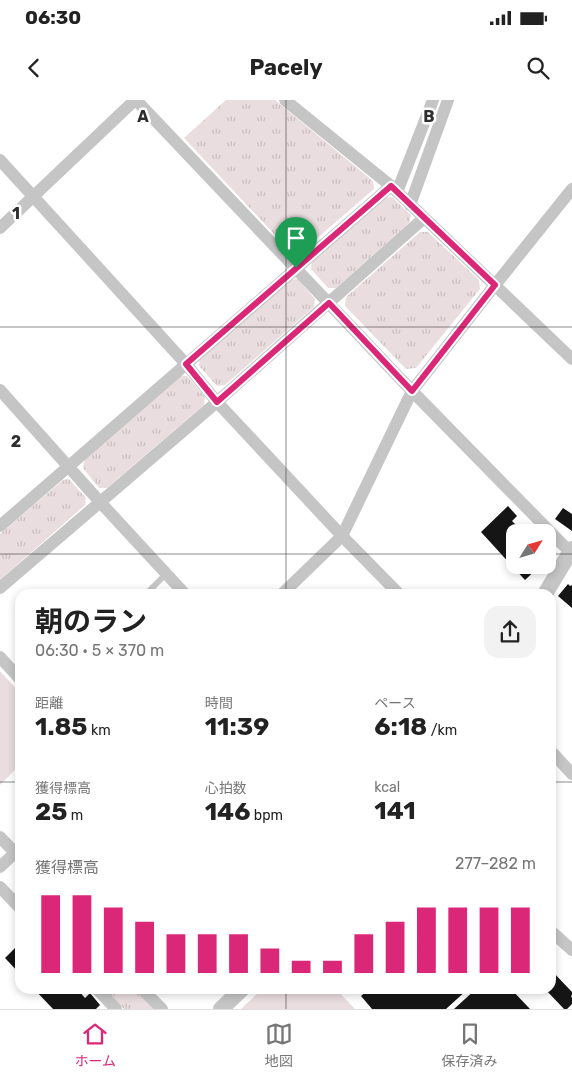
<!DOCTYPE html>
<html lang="ja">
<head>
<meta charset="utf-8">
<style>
  :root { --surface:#fff; --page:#f2f2f2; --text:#222; --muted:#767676; --line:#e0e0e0; --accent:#db2777 }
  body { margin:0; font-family:Rubik,"Noto Sans JP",sans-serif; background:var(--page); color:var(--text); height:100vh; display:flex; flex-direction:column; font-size:19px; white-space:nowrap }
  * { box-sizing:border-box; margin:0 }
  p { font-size:16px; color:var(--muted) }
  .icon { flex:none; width:28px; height:28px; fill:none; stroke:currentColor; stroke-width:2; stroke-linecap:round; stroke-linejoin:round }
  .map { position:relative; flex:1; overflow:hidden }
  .sheet { position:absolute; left:15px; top:489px; width:541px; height:405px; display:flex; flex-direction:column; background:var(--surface); border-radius:15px; box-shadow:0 2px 8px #0003 }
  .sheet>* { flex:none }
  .needle { width:32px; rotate:53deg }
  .controls { position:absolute; left:506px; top:424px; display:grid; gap:10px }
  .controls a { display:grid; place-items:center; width:50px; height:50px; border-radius:10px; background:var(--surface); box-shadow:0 2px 8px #0003; font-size:25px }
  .pin { position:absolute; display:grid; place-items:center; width:42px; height:42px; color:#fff; margin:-51px -21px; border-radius:50% 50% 50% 0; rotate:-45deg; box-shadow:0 0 5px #0007 }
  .pin .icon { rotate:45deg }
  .round { display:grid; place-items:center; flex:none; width:52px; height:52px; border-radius:15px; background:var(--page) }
  .head { display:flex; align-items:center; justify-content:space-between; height:85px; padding:0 20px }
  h1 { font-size:28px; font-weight:700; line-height:38px }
  .figures { display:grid; grid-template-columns:repeat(3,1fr); gap:8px; height:85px; padding:5px 20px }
  .figures div { display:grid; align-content:center }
  .figures b { font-size:25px; font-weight:700 }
  .figures small { font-size:14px; font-weight:400 }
  .figures p { font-size:14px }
  .chart { height:140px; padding:10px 20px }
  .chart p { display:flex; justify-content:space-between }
  .chart svg { width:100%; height:90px; margin-top:5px; stroke:var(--accent); stroke-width:6 }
  .status { display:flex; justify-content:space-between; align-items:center; height:35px; padding:0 25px; background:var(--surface); direction:ltr }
  .status svg { height:14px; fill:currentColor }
  header { display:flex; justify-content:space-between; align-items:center; height:65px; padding:0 20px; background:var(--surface); font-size:22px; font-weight:700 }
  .tab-bar { display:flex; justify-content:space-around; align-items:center; height:70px; border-top:1px solid var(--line); background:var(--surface); font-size:14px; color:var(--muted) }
  .tab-bar a { display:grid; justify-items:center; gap:2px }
  .tab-bar .selected { color:var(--accent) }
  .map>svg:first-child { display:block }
</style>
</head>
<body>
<div class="status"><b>06:30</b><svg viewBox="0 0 49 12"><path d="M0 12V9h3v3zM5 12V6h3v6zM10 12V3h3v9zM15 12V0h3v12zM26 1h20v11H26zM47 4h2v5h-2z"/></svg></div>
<header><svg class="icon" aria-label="back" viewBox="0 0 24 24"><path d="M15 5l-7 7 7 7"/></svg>Pacely<svg class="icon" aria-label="search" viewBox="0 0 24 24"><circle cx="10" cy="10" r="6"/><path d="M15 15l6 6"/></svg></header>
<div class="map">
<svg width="572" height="909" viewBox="0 0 572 909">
  <defs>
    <pattern id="park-tufts" width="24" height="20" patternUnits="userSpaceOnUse" patternTransform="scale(1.25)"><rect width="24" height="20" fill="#eadddf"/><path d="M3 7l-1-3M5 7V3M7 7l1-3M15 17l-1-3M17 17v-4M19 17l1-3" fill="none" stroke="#c9bec0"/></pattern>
  </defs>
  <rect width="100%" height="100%" fill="#fff"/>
  <path fill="#eadddf" d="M0,571L20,593V665L0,685Z
    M262,889H336L355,909H241Z"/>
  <path fill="url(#park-tufts)" d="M226,0H275L373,81L374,89L301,152H291L184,38Z
    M392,97L411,115L409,123L336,188H328L311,169L312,160L384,98Z
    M420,132H428L479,180L480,189L416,268L406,269L345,206L346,197Z
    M298,179L315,199L314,207L225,285L217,286L199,266L200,256L288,180Z
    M179,276H187L205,297L204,305L107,388H99L83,368L85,358Z
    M69,379L86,398L85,405L0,480V434L63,380Z
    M104,889H136L155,909H124Z"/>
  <path fill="#151515" d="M508,406L517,416L512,421L523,432H515V465H541L525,480L481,432Z
    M563,408L572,414V431L555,419Z
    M568,484L570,486L572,485V508L558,496Z
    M20,843V874L5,858Z
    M551,870L572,892V895L571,896L572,898V904L567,909H564L545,889H551Z
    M34,889H77L85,898L90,893L100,905L96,909H53Z
    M369,889H468L446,909H372L361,896Z
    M476,889H511L530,909H454Z"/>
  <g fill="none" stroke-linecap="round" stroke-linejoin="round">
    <path stroke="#c5c5c5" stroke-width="6" d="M146,494L166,474"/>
    <path stroke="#c5c5c5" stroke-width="12" d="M136,0L412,291L572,454
      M285,0L391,86L572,259
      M0,60L186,264L217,302L342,436L399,494
      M397,92L433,0
      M410,105L448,0
      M0,128L135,0
      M0,290L100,402L185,494
      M0,426L391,86
      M0,488L217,302L424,118
      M282,494L342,436L412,291L495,185L572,89
      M0,557L20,579
      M551,651L572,674
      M0,737L20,758
      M0,767L20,748
      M0,787L20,808
      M551,831L572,850
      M97,889L116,909
      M142,889L162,909"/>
    <path stroke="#c5c5c5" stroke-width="16" d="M545,494L572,449
      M221,909L242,889"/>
  </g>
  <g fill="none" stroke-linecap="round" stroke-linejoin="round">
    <g stroke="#fff" stroke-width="10">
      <path id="route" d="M391,86L495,185L412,291L329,203L217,302L186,264Z"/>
    </g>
    <use href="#route" stroke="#db2777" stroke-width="6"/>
  </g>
  <path fill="none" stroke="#2e2e2e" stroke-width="1" stroke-opacity="0.55" d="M286,0V494M0,227H572M0,454H515M548,454H572M0,682H20M551,682H572M286,889V909"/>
  <g font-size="16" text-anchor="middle" font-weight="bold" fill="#2e2e2e" stroke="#fff" stroke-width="5" stroke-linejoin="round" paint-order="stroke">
    <text x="143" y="22">A</text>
    <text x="429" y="22">B</text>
    <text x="16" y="119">1</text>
    <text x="16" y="347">2</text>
  </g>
</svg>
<div class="controls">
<a><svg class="needle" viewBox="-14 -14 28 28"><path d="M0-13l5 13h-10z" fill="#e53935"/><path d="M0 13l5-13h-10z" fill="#767676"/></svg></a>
</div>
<div class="pin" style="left:296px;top:168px;background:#1e9e55"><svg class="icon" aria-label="arrive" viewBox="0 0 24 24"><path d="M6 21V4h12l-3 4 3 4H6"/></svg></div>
<section class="sheet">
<div class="head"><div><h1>朝のラン</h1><p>06:30 · 5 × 370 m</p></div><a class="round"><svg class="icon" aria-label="share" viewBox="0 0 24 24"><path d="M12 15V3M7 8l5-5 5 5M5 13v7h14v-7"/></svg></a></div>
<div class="figures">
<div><p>距離</p><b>1.85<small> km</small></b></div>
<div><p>時間</p><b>11:39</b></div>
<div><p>ペース</p><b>6:18<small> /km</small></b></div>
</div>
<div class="figures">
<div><p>獲得標高</p><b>25<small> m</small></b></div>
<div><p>心拍数</p><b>146<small> bpm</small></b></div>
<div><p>kcal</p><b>141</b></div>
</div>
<div class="chart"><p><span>獲得標高</span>277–282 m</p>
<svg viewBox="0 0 160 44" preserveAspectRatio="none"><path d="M5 44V6M15 44V6M25 44V12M35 44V19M45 44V25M55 44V25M65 44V25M75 44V32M85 44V38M95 44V38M105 44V25M115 44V19M125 44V12M135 44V12M145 44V12M155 44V12"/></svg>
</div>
</section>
</div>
<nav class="tab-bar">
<a class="selected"><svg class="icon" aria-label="home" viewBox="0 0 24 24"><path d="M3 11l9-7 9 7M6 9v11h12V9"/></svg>ホーム</a>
<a><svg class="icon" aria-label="map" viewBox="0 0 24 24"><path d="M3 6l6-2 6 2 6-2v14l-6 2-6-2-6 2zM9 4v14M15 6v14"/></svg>地図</a>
<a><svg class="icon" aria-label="saved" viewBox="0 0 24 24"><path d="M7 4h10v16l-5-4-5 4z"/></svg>保存済み</a>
</nav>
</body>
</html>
